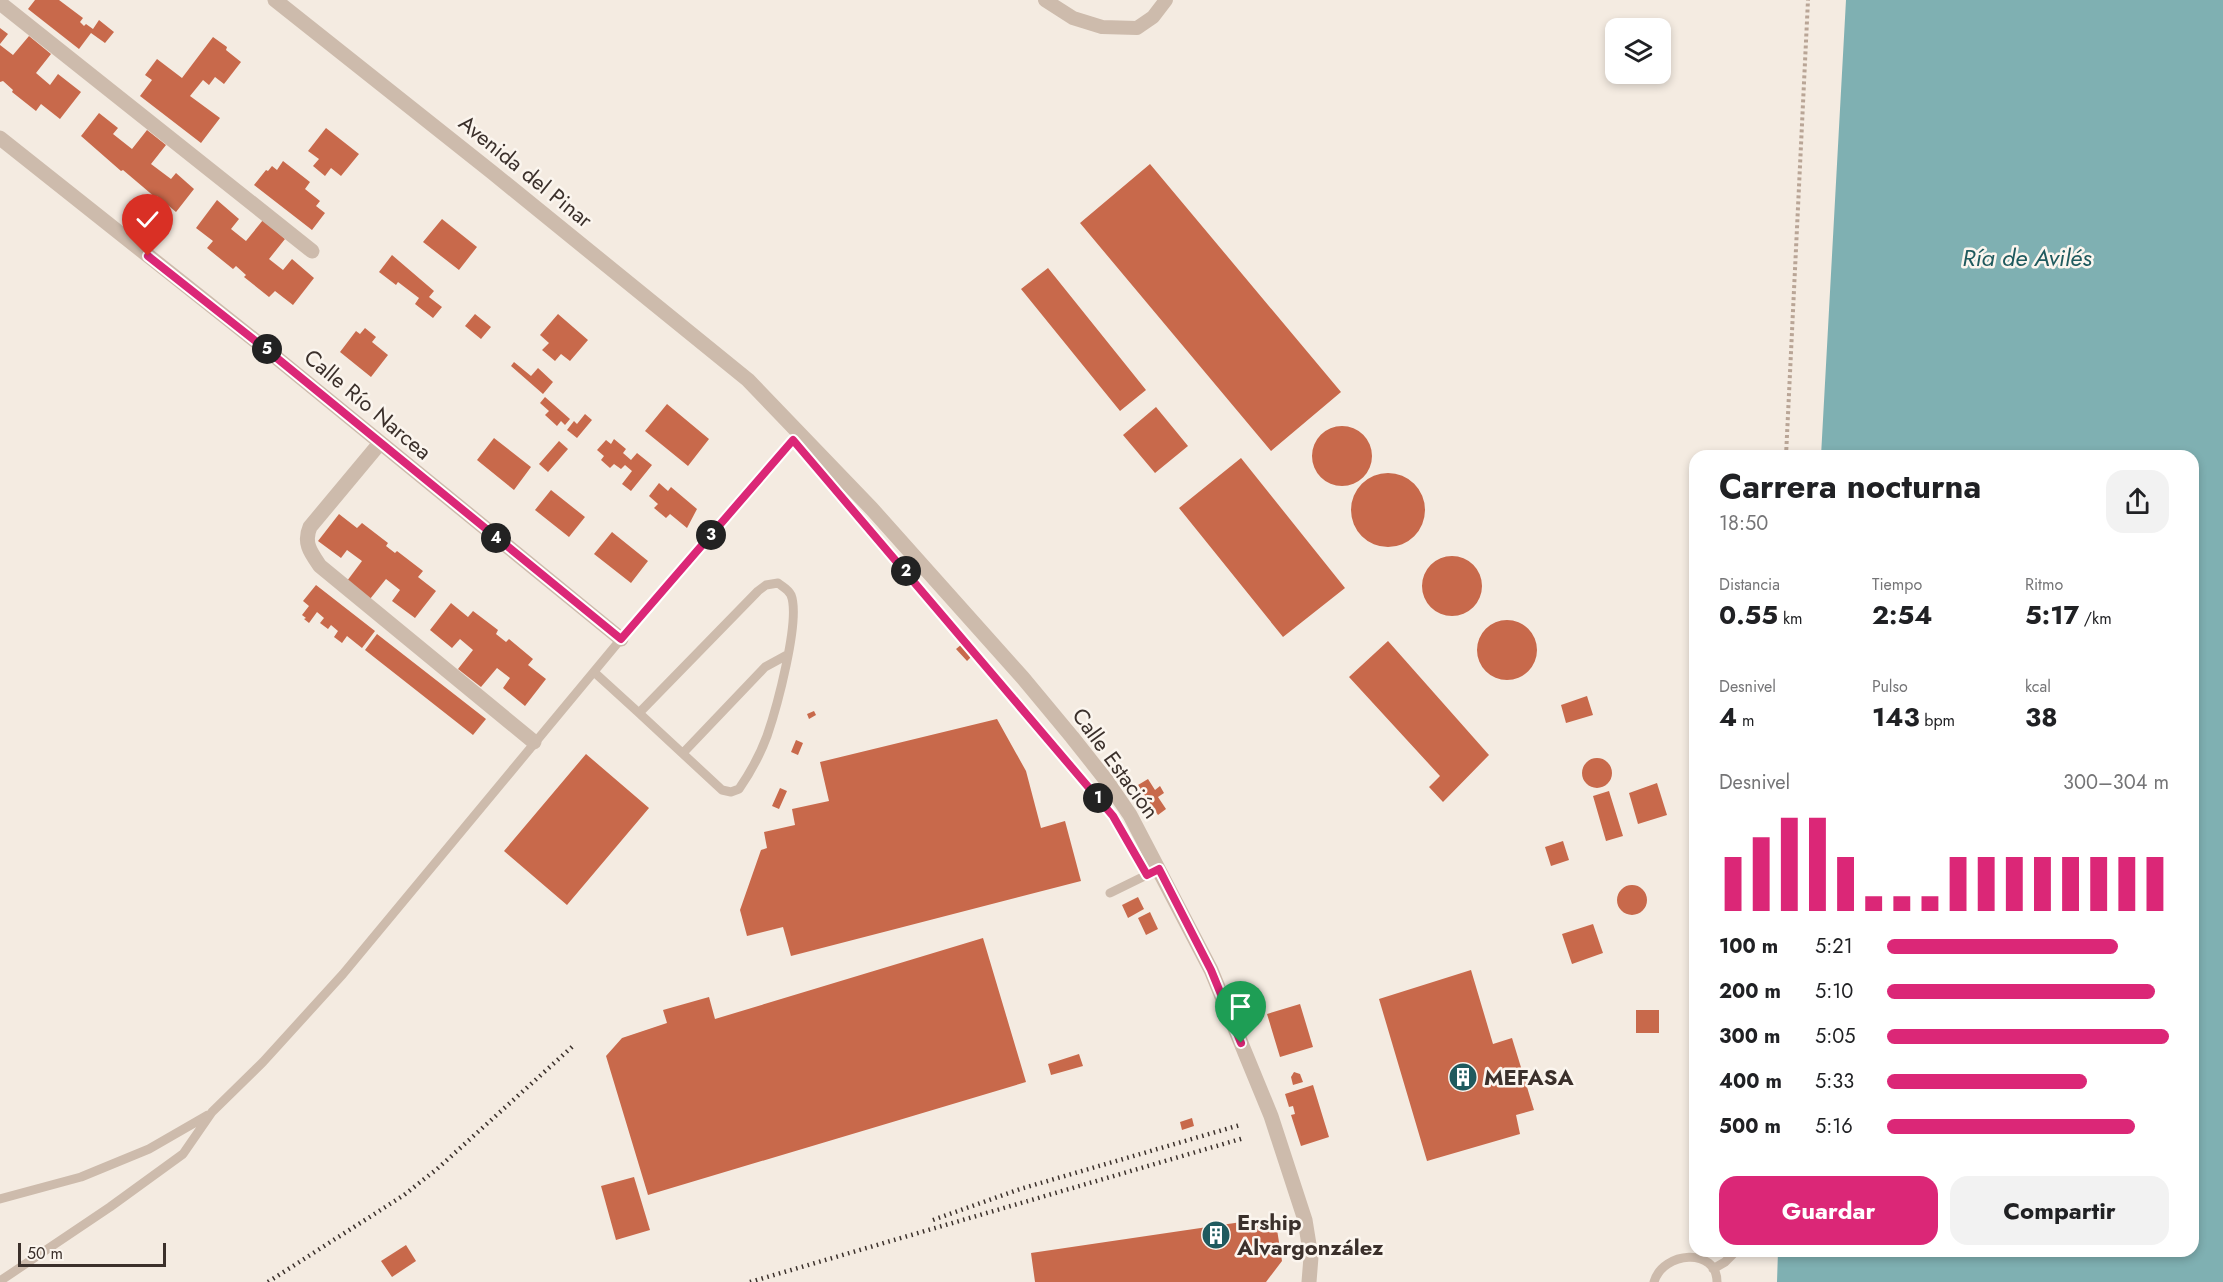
<!DOCTYPE html>
<html lang="es">
<head>
<meta charset="utf-8">
<style>
  :root { --surface:#fff; --page:#f2f2f2; --text:#202124; --muted:#757577; --accent:#db2777 }
  body { margin:0; font-family:Jost,sans-serif; background:var(--page); color:var(--text); height:100vh; display:flex; flex-direction:column; font-size:22px; white-space:nowrap }
  * { box-sizing:border-box; margin:0 }
  p { font-size:20px; color:var(--muted) }
  .icon { flex:none; width:33px; height:33px; fill:none; stroke:currentColor; stroke-width:2; stroke-linecap:round; stroke-linejoin:round }
  .map { position:relative; flex:1; overflow:hidden }
  .drawer { position:absolute; left:1689px; top:450px; width:510px; height:807px; display:flex; flex-direction:column; background:var(--surface); border-radius:18px; box-shadow:0 3px 9px #0003 }
  .drawer>* { flex:none }
  .fabs { position:absolute; left:1605px; top:18px; display:grid; gap:12px }
  .fabs a { display:grid; place-items:center; width:66px; height:66px; border-radius:12px; background:var(--surface); box-shadow:0 3px 9px #0003; font-size:30px }
  .scale { position:absolute; left:18px; bottom:15px; width:148px; box-sizing:border-box; padding-left:6px; border:3px solid #3b302b; border-top:0; font-size:16px; line-height:21px; white-space:nowrap; color:#3b302b; -webkit-text-stroke:4px #fbf5ee; paint-order:stroke }
  .pin { position:absolute; display:grid; place-items:center; width:51px; height:51px; color:#fff; margin:-62px -26px; border-radius:50% 50% 50% 0; rotate:-45deg; box-shadow:0 0 6px #0007 }
  .pin .icon { rotate:45deg }
  .km { position:absolute; width:30px; height:30px; margin:-15px; border-radius:50%; background:#222; color:#fff; font-size:16px; line-height:30px; text-align:center }
  .round { display:grid; place-items:center; flex:none; width:63px; height:63px; border-radius:18px; background:var(--page) }
  .summary { display:flex; align-items:center; justify-content:space-between; height:102px; padding:0 30px }
  h1 { font-size:33px; font-weight:700; line-height:45px }
  .metrics { display:grid; grid-template-columns:repeat(3,1fr); gap:9px; height:102px; padding:6px 30px }
  .metrics div { display:grid; align-content:center }
  .metrics b { font-size:26px; font-weight:700 }
  .metrics small { font-size:16px; font-weight:400 }
  .metrics p { font-size:16px }
  .chart { height:168px; padding:12px 30px }
  .chart p { display:flex; justify-content:space-between }
  .chart svg { width:100%; height:108px; margin-top:6px; stroke:var(--accent); stroke-width:6 }
  .primary-button { display:flex; gap:12px; margin-top:auto; padding:12px 30px }
  .primary-button a { flex:1; height:69px; border-radius:18px; background:var(--accent); color:#fff; font-size:24px; font-weight:700; line-height:69px; text-align:center }
  .primary-button a+a { background:var(--page); color:var(--text) }
  ul { padding:0 30px; list-style:none; font-size:20px }
  li { display:grid; grid-template-columns:96px 72px 1fr; align-items:center; height:45px }
  li i { height:15px; border-radius:8px; background:var(--accent) }
  .map>svg:first-child { display:block }
</style>
</head>
<body>
<div class="map">
<svg width="2223" height="1282" viewBox="0 0 2223 1282">
  <rect width="100%" height="100%" fill="#f4ebe1"/>
  <path fill="#7fb0b2" d="M1846,0H2223V1282H1777L1778,1251H2193V456H1821Z"/>
  <path fill="#c8694b" d="M35,0H59L83,18L80,22L84,26L86,24L93,29L99,20L114,32L105,43L91,33L79,49L28,9Z
    M0,28L8,34L0,44Z
    M29,36L51,54L36,73L50,85L58,74L81,92L60,119L41,104L36,111L12,92L13,90L3,81L0,82V45L13,55Z
    M213,37L227,47L226,50L241,62L224,84L215,77L209,85L203,80L190,96L220,118L201,143L140,96L152,80L145,75L157,59L182,78Z
    M99,113L118,128L113,134L132,149L147,130L166,145L151,164L171,179L176,173L194,189L176,212L157,196L156,198L123,170L121,171L81,136Z
    M326,128L359,154L341,176L331,168L325,176L313,166L319,159L308,151Z
    M283,161L310,182L305,189L320,201L316,206L325,213L312,230L254,185L266,170L268,171L272,166L277,170Z
    M1150,164L1341,392L1271,451L1080,223Z
    M217,200L239,219L231,229L246,241L263,220L285,239L269,259L283,270L292,259L314,278L293,305L275,291L269,297L244,277L246,275L236,266L233,269L207,248L213,241L196,228Z
    M442,219L477,247L459,270L423,242Z
    M392,255L434,291L429,297L442,307L433,318L415,304L419,298L398,282L396,285L379,272Z
    M1048,268L1146,390L1120,411L1021,289Z
    M475,314L491,327L481,339L465,326Z
    M558,314L588,340L570,361L561,354L555,361L542,350L549,343L540,335Z
    M365,328L376,337L372,342L388,355L371,377L340,352L356,331L360,334Z
    M514,362L531,376L538,368L553,382L543,394L511,366Z
    M545,397L570,419L565,425L561,421L557,426L545,415L549,411L540,403Z
    M667,404L709,439L688,466L645,431Z
    M1156,407L1188,446L1155,473L1123,435Z
    M585,414L592,420L577,438L567,430L574,421L577,424Z
    M1312 456a30 30 0 1 1 60 0a30 30 0 1 1-60 0Z
    M494,438L531,467L514,490L477,460Z
    M614,439L626,449L623,453L631,460L637,453L652,465L631,491L622,484L632,471L625,465L621,469L614,464L610,468L601,460L604,456L597,450L606,440L611,444Z
    M559,441L568,449L548,472L539,464Z
    M1241,458L1345,588L1283,637L1179,508Z
    M1351 510a37 37 0 1 1 74 0a37 37 0 1 1-74 0Z
    M659,483L668,491L671,487L697,509L687,528L670,514L666,518L654,508L658,504L649,496Z
    M551,490L585,517L569,537L535,510Z
    M339,514L357,528L362,523L388,543L386,546L395,553L397,551L423,571L418,577L436,591L415,618L392,601L400,590L386,579L370,599L347,581L362,561L347,550L341,558L318,541Z
    M612,532L648,561L631,583L594,554Z
    M1422 586a30 30 0 1 1 60 0a30 30 0 1 1-60 0Z
    M316,585L375,631L362,648L347,636L342,643L334,637L338,631L331,625L328,629L320,623L324,618L317,612L309,623L304,619L306,618L302,615L309,606L303,601Z
    M451,603L468,617L473,611L498,630L496,634L506,642L509,639L533,659L528,665L546,679L525,706L503,688L510,678L497,668L481,687L458,669L473,650L460,639L452,648L430,630Z
    M1477 650a30 30 0 1 1 60 0a30 30 0 1 1-60 0Z
    M377,634L486,719L473,735L365,650Z
    M1388,641L1489,755L1443,802L1429,787L1440,776L1349,677Z
    M962,644L972,656L967,661L956,649Z
    M1587,696L1593,715L1566,723L1561,705Z
    M814,711L816,715L809,719L807,714Z
    M997,719L1026,771L1041,828L1065,821L1081,881L791,956L783,927L747,936L740,910L761,850L767,848L764,832L795,825L792,809L829,801L820,762Z
    M796,740L803,743L798,755L791,752Z
    M586,754L649,808L567,905L504,851Z
    M1582 773a15 15 0 1 1 30 0a15 15 0 1 1-30 0Z
    M1148,779L1155,790L1160,786L1164,793L1158,797L1166,809L1158,815L1138,785Z
    M1657,783L1667,815L1638,824L1629,793Z
    M780,788L787,791L779,809L772,806Z
    M1609,791L1623,836L1606,841L1593,796Z
    M1563,841L1569,860L1551,866L1545,847Z
    M1617 900a15 15 0 1 1 30 0a15 15 0 1 1-30 0Z
    M1138,897L1144,909L1128,918L1122,905Z
    M1150,912L1158,929L1146,935L1138,918Z
    M1593,924L1603,953L1572,964L1562,934Z
    M983,938L1026,1082L648,1195L606,1056L622,1038L667,1023L663,1010L709,997L715,1019Z
    M1471,970L1493,1044L1512,1038L1534,1110L1516,1115L1520,1134L1427,1161L1379,999Z
    M1300,1004L1313,1047L1280,1057L1267,1014Z
    M1258,1006L1261,1015L1257,1017L1254,1008Z
    M1636,1010H1659V1033H1636Z
    M1079,1054L1083,1066L1051,1075L1048,1064Z
    M1294,1072L1300,1074L1303,1082L1293,1085L1291,1077Z
    M1313,1085L1329,1137L1301,1146L1291,1115L1295,1114L1293,1106L1289,1107L1285,1094Z
    M1192,1118L1194,1126L1182,1130L1180,1122Z
    M634,1177L650,1230L616,1240L601,1186Z
    M1275,1217L1282,1261L1266,1282H1035L1031,1253Z
    M406,1245L416,1261L392,1277L381,1261Z"/>
  <g fill="none" stroke-linecap="round" stroke-linejoin="round">
    <path stroke="#b9a596" stroke-width="4" stroke-dasharray="3 3" stroke-linecap="butt" d="M1786,456L1808,0
      M982,661L1064,758"/>
    <path stroke="#cdbbac" stroke-width="9" d="M778,583C783,587 788,589 791,595C801,620 776,710 767,736C760,755 750,773 739,789L731,792L722,790L639,713L758,591L766,585Z
      M594,672L639,713
      M683,753L765,667L787,655
      M1110,893L1159,869
      M0,1199L81,1177L149,1149L208,1115
      M1713,1269L1725,1262L1736,1251
      M0,1281L110,1207L183,1154L212,1112L263,1062L343,974L621,639L800,432
      M1654,1282C1663,1251 1717,1247 1717,1282"/>
    <path stroke="#cdbbac" stroke-width="14" d="M1045,0L1073,18L1102,27L1137,28L1153,17L1166,0"/>
    <path stroke="#cdbbac" stroke-width="15" d="M275,0L493,173L748,380L872,509L1023,678L1072,737L1106,780L1130,815L1211,970L1271,1116L1305,1220L1311,1257L1309,1282
      M0,3L312,251
      M0,138L267,350L621,639
      M380,443L310,527C303,543 311,553 320,566L534,742"/>
    <path stroke="#3b302b" stroke-width="4.5" stroke-dasharray="1.5 4.5" stroke-linecap="butt" d="M933,1220L1020,1189L1240,1125
      M268,1282L404,1195L437,1169L573,1046
      M750,1282L1244,1138"/>
  </g>
  <g fill="none" stroke-linecap="round" stroke-linejoin="round">
    <g stroke="#fff" stroke-width="12">
      <path id="route" d="M148,256L267,350L621,639L793,440L1113,816L1147,875L1159,869L1211,970L1241,1043"/>
    </g>
    <use href="#route" stroke="#db2777" stroke-width="8"/>
  </g>
  <defs>
    <g id="building-disc" transform="scale(1.5)"><circle r="9.5" fill="#1f5a5e" stroke="#fbf5ee"/><path d="M-4-6H4V6H1V3H-1V6H-4ZM-2.5-4.3h1.7v1.8h-1.7ZM.8-4.3h1.7v1.8H.8ZM-2.5-1h1.7V.8h-1.7ZM.8-1h1.7V.8H.8Z" fill="#fff"/></g>
  </defs>
  <g fill-rule="evenodd">
    <use href="#building-disc" x="1463" y="1077"/>
    <use href="#building-disc" x="1216" y="1235"/>
  </g>
  <g text-anchor="middle" stroke-width="5" stroke-linejoin="round" paint-order="stroke">
    <g font-size="22" fill="#3b302b" stroke="#fbf5ee">
      <text transform="translate(526 171) rotate(39)" y="8">Avenida del Pinar</text>
      <text transform="translate(368 404) rotate(40)" y="8">Calle Río Narcea</text>
      <text transform="translate(1116 763) rotate(54)" y="8">Calle Estación</text>
    </g>
    <g font-size="22" font-weight="bold" fill="#3b302b" stroke="#fbf5ee" text-anchor="start">
      <text x="1484" y="1085">MEFASA</text>
      <text x="1237" y="1230">Ership<tspan x="1237" dy="25">Alvargonzález</tspan></text>
    </g>
    <g font-size="24" font-style="italic" fill="#1f5a5e" stroke="#fbf5ee">
      <text x="2027" y="266">Ría de Avilés</text>
    </g>
  </g>
</svg>
<div class="fabs">
<a><svg class="icon" aria-label="layers" viewBox="0 0 24 24"><path d="M12 4l9 5-9 5-9-5zM3 14l9 5 9-5"/></svg></a>
</div>
<div class="scale">50 m</div>
<div class="pin" style="left:1241px;top:1043px;background:#1e9e55"><svg class="icon" aria-label="arrive" viewBox="0 0 24 24"><path d="M6 21V4h12l-3 4 3 4H6"/></svg></div>
<div class="pin" style="left:148px;top:256px;background:#d93025"><svg class="icon" aria-label="check" viewBox="0 0 24 24"><path d="M5 12l5 5 9-10"/></svg></div>
<b class="km" style="left:1098px;top:798px">1</b>
<b class="km" style="left:906px;top:571px">2</b>
<b class="km" style="left:711px;top:535px">3</b>
<b class="km" style="left:496px;top:538px">4</b>
<b class="km" style="left:267px;top:349px">5</b>
<section class="drawer">
<div class="summary"><div><h1>Carrera nocturna</h1><p>18:50</p></div><a class="round"><svg class="icon" aria-label="share" viewBox="0 0 24 24"><path d="M12 15V3M7 8l5-5 5 5M5 13v7h14v-7"/></svg></a></div>
<div class="metrics">
<div><p>Distancia</p><b>0.55<small> km</small></b></div>
<div><p>Tiempo</p><b>2:54</b></div>
<div><p>Ritmo</p><b>5:17<small> /km</small></b></div>
</div>
<div class="metrics">
<div><p>Desnivel</p><b>4<small> m</small></b></div>
<div><p>Pulso</p><b>143<small> bpm</small></b></div>
<div><p>kcal</p><b>38</b></div>
</div>
<div class="chart"><p><span>Desnivel</span>300–304 m</p>
<svg viewBox="0 0 160 44" preserveAspectRatio="none"><path d="M5 44V22M15 44V14M25 44V6M35 44V6M45 44V22M55 44V38M65 44V38M75 44V38M85 44V22M95 44V22M105 44V22M115 44V22M125 44V22M135 44V22M145 44V22M155 44V22"/></svg>
</div>
<ul>
<li><b>100 m</b>5:21<i style="width:82%"></i></li>
<li><b>200 m</b>5:10<i style="width:95%"></i></li>
<li><b>300 m</b>5:05<i style="width:100%"></i></li>
<li><b>400 m</b>5:33<i style="width:71%"></i></li>
<li><b>500 m</b>5:16<i style="width:88%"></i></li>
</ul>
<div class="primary-button"><a>Guardar</a><a>Compartir</a></div>
</section>
</div>
</body>
</html>
